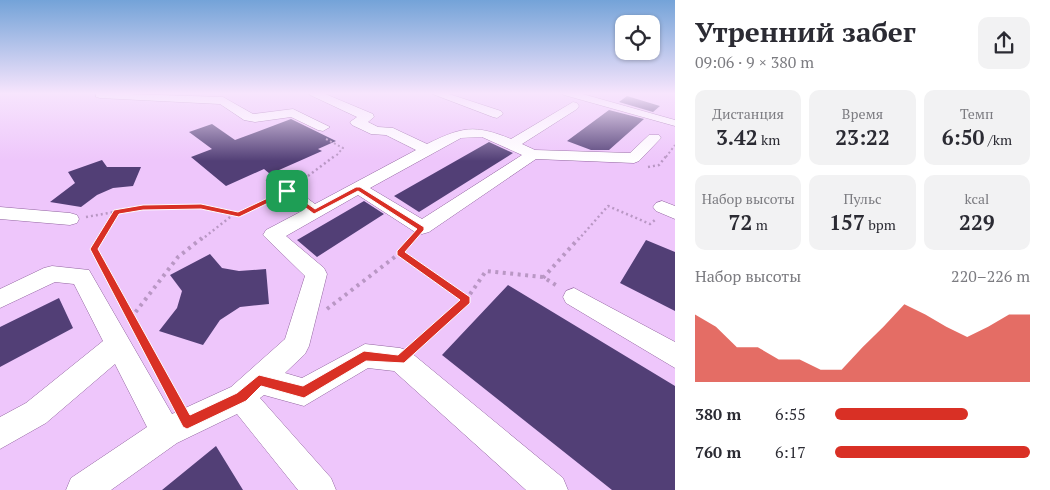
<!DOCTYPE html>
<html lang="ru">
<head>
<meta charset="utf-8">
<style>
  :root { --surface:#fff; --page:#f2f2f3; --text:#2b2b33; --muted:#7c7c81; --accent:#d93025 }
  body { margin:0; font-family:"PT Serif",serif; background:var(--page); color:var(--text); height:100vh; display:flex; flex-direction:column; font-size:19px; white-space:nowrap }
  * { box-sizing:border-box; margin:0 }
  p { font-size:16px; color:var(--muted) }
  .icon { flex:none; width:28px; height:28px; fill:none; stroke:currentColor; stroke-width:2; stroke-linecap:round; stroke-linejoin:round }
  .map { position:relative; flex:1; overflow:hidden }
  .side { display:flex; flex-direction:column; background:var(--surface); width:375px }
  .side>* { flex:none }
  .fabs { position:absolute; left:615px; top:15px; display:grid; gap:10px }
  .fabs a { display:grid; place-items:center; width:45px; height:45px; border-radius:10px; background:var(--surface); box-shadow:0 1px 4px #0004; font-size:25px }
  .pin { position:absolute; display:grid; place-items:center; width:42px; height:42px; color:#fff; margin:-21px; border-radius:10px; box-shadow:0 2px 8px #0006 }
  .round { display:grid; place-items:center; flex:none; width:52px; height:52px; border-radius:10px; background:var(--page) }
  .headline { display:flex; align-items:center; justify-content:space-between; height:85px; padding:0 20px }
  h1 { font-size:28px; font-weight:800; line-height:38px }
  .stats { display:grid; grid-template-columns:repeat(3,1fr); gap:8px; height:85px; padding:5px 20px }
  .stats div { display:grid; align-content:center; border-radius:10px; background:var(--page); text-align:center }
  .stats b { font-size:21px; font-weight:800 }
  .stats small { font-size:14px; font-weight:400 }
  .stats p { font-size:14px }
  .chart { height:140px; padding:10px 20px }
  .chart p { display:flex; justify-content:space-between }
  .chart svg { width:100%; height:90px; margin-top:5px; fill:var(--accent); opacity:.7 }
  ul { padding:0 20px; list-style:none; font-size:16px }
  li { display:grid; grid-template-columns:80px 60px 1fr; align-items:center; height:38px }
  li i { height:12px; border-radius:6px; background:var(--accent) }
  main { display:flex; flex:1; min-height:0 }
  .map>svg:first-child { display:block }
</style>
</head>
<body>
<main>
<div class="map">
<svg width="675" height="490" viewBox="0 0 675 490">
  <rect width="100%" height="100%" fill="#eec6fb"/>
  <path fill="#523f76" d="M627,96L660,106L653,112L619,102Z
    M609,110L644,119L609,150H591L567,141Z
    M291,119L336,141L318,149L322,151L270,174L264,169L226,186L191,157L212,149L189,132L212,124L235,140Z
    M489,142L513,153L419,212L394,196Z
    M102,160L107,167H141L133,186L113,188L97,195L81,207L50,202L75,183L68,172Z
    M364,201L384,214L317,257L297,240Z
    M646,240L675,252V311L620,283Z
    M210,254L222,268L239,271L266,269L269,304L240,307L220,320L203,345L159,331L177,308L182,291L170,275Z
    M508,285L675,386V490H612L442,355Z
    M59,298L73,328L0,367V327Z
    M216,446L243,490H162Z"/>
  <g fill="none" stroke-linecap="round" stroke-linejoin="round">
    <g stroke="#9264a0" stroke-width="1">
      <path id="minor" d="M96,93L223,97L253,114L293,109L330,127L323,131L318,130L291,117L255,122L244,120L220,104L100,98L96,97Z
        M309,93H323L373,114L374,117L368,122L378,127L393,128L427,144C462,127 474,124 511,139L573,102L577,103L579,106L577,109L522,144L535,150L630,153L649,135H659L661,138L639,161L634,163L536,159L429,232L422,234L415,232L358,195L286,236L324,268L327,274L309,346L305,354L285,373L302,378L365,344L400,348L409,351L563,478L568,490H526L394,371L368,368L304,406L264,395L260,398L331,478L336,490H298L237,414L177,443L111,490H66L71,478L147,427L115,364L46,423L0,449V417L26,403L103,341L74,284L55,282L0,308V289L44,268L52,266L89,270L172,414L231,387L285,339L305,276L263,235L266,230L302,211L266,181L268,178H280L315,204L416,150L386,135L371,134L352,125L350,122L357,117L310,95ZM482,137L522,155L422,219L370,188L461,138Z
        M430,93H446L501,111L503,114L497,118L493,117Z
        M562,93H579L675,120V126L564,95Z
        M662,201L675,206V219L656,211L653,207L656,203Z
        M0,207L70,213L77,215L79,219L77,223L70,225L0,219Z
        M574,288L675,342V368L566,303L563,297L566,291Z"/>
    </g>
    <path stroke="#b997c4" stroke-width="2" stroke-dasharray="2 2.5" stroke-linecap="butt" d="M326,139L343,148L335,157
      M666,157L675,145"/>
    <path stroke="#b997c4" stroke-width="2.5" stroke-dasharray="2 3" stroke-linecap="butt" d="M648,167L659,165L667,155
      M300,182L336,155
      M86,217L143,207H201L239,215L274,198
      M100,240L116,213
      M201,240L234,214
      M578,240L608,206L650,224L655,220"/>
    <path stroke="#b997c4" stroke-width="4" stroke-dasharray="3 4.5" stroke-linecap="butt" d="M100,238L94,249L148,348
      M400,253L466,300
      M543,278L579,238
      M327,309L400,253L411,240
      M131,318L178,257L202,238
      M416,346L466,300L486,271L543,277L559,287"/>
    <path stroke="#b997c4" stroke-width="4.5" stroke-dasharray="4 5.5" stroke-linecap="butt" d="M147,347L149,351"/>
    <use href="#minor" fill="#fff" fill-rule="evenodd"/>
  </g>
  <linearGradient id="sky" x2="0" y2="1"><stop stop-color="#74a3d8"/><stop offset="0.58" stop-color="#f7e5fd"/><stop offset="1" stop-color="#f7e5fd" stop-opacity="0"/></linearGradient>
  <rect width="675" height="161" fill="url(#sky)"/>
  <path fill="#d93025" stroke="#fff" fill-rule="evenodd" d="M356,187H360L424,227V230L405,252L470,297V303L404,363L366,361L304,398L261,386L246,401L187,429L183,427L90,249L114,210L143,205L201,204L238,212L287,189L315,209ZM358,191L417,229L397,251V255L460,300L398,355L364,351L303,386L259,375L237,393L190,415L98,249L119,214L143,210L201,209L239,217L287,194L314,214Z"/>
</svg>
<div class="fabs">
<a><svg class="icon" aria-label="locate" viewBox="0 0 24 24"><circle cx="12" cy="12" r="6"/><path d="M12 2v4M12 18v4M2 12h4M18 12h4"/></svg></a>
</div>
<div class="pin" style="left:287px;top:191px;background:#1e9e55"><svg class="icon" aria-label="arrive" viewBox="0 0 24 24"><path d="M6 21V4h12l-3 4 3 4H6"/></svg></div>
</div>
<section class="side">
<div class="headline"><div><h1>Утренний забег</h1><p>09:06 · 9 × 380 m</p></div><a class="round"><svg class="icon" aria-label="share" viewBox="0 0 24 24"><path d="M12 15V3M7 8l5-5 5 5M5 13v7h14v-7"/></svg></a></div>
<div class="stats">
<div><p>Дистанция</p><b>3.42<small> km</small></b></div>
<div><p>Время</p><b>23:22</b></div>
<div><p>Темп</p><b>6:50<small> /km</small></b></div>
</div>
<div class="stats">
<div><p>Набор высоты</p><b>72<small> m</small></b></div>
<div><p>Пульс</p><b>157<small> bpm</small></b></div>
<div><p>kcal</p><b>229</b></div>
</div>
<div class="chart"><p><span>Набор высоты</span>220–226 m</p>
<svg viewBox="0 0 160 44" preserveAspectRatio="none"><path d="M0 44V11L10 17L20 27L30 27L40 33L50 33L60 38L70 38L80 27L90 17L100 6L110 11L120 17L130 22L140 17L150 11L160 11V44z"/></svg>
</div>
<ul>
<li><b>380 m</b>6:55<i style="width:68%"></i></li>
<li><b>760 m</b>6:17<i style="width:100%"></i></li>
</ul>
</section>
</main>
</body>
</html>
